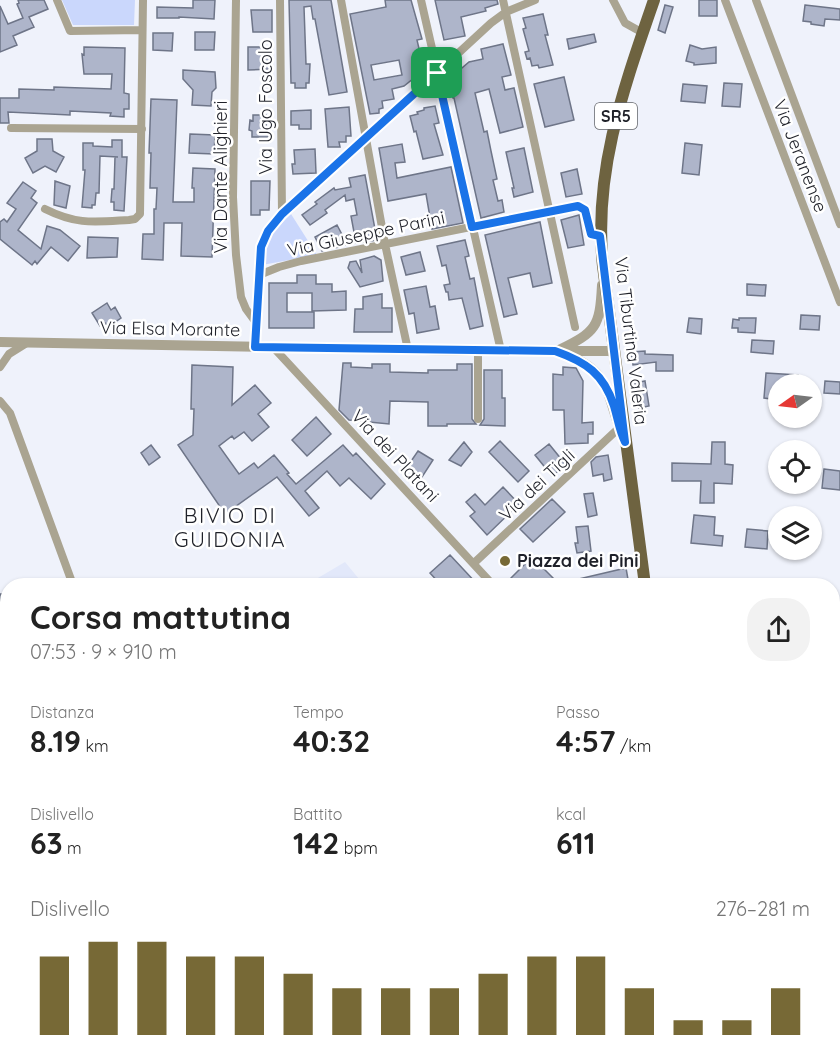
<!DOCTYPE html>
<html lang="it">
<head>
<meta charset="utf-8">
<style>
  :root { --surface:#fff; --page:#f2f2f2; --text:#222; --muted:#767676; --accent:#776936 }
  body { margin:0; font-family:Quicksand,sans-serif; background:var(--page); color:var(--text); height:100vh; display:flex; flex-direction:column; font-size:22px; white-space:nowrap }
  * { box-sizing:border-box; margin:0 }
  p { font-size:20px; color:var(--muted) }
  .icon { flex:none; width:33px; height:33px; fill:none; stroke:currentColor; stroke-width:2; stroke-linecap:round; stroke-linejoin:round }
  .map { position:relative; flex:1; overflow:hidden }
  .side { position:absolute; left:0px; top:578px; width:840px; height:488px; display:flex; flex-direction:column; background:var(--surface); border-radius:24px 24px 0 0; box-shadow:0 2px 4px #0004 }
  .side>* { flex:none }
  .needle { width:39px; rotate:256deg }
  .tools { position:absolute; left:768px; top:374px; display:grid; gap:12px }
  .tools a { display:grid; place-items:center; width:54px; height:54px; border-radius:50%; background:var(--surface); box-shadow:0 2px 4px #0004; font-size:30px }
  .pin { position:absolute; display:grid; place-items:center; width:51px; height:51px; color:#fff; margin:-26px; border-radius:12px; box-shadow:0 3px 9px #0006 }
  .round { display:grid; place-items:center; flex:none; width:63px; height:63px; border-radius:24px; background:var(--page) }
  .headline { display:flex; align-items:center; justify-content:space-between; height:102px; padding:0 30px }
  h1 { font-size:33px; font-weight:700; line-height:45px }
  .metrics { display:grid; grid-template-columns:repeat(3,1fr); gap:9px; height:102px; padding:6px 30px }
  .metrics div { display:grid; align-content:center }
  .metrics b { font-size:30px; font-weight:700 }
  .metrics small { font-size:16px; font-weight:400 }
  .metrics p { font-size:16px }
  .chart { height:168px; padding:12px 30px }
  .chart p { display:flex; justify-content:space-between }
  .chart svg { width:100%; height:108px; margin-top:6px; stroke:var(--accent); stroke-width:6 }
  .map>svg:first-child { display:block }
</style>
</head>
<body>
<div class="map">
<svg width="840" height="1064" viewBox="0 0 840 1064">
  <rect width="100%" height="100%" fill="#eff2fb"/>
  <path fill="#e2e8fa" d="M345,562L364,585H306Z
    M7,935L8,1058H821L828,1064H0V959L5,957L2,937Z"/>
  <path fill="#cad7fc" d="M62,0H135L134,25H73Z
    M291,214L317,255L262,265C264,239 273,232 291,214Z"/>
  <path fill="#aeb5ca" stroke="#6e7588" stroke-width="1.5" fill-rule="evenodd" d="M18,0H44L48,9L29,17L34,27L13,36L17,45L0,52V6L8,24L23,18L17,4L19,3Z
    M193,0H215L214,19L179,17V18H157V7L193,8Z
    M289,0H331L347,92L329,95L315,19H313L311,6L304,7L306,64H310L309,83H306V88H295V83H291Z
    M385,0H411L422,39L417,40L424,70L404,86L392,89L394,99L382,101L383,108L379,109V113L370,114L350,14L386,7ZM399,60L402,75L374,80L371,65Z
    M435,0H497L498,4L485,8L486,11L461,17L465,36L444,40Z
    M699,0H717V16H699Z
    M665,5L673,7L665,33L658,30Z
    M805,5L840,9V20L825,19L824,26L811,24V22L803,21Z
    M251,10H272V32H253Z
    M543,14L548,35H545L553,65L539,68L538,65L532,66L530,58L527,59L525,52L529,51L523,29L526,28L523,18Z
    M195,32H215L214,50H195Z
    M153,33H173L172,51L153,50Z
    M594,34L596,42L569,49L567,39Z
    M503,44L511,75L502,77L505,90L514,88L523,127L500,133L489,89L475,93L484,132L487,131L491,151L497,179L493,180L498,201L502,200L504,212L481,218L454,98H453L448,80L469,62L483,59L481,49Z
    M690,45L702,49L716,47V63L694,65V63L686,61Z
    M84,47L125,48L124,93L129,94V109H124V117L110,116L111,113L70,111V115L8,112L9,123H0V98H19V89L54,90V87L111,89L112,74H84L82,54L84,55Z
    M248,47H271V69L248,70Z
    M183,70L215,72L216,88L212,92L211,106L192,105L193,90L183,79Z
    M564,77L574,120L545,127L534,84Z
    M724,83L742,84L740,107L722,106Z
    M683,84L707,86L705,103L681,101Z
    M151,99L177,100L173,202H194V188H192L193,168L215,169L212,257L181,256L182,223H164L163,260L142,259L143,234H154V209H156L157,188H150L151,153H149Z
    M435,106L439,123L434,124L443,155L423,159L416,131L414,132L410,116L418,114L417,112L424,110V108Z
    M349,107L351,136H346V142H339L340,147H328L325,109Z
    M311,110V129H299V125H291V111Z
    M253,115H266V129H269V137H252V131L249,130L250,120L253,121Z
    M190,134L215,135L214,154L189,153Z
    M37,139H52L53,151L64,157L56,172L45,166L33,173L25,158L37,151Z
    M112,140H122V157H127L124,211L114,210V202H111L112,189H114L115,157H118L100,156L99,193H96L95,205H92V208L82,207L85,170H83V143H93V146L112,147Z
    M685,143L702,145L699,175L682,173Z
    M402,144L405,162L395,163L397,178L451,167L463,223L432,229L426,194L388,201L379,148Z
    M524,148L533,192L514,197L512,188H514L506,152Z
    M315,149L316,173L293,174L292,164H295L294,150Z
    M577,169L582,194L566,197L561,173Z
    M365,175L377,240L356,243L351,216L357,215L354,199L346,201L345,195L325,210L327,213L310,225L302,215L317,204L315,202L334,188L335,190L351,187L349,178Z
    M55,181L70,186L66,208L54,205Z
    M251,181H270L269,210H260V215H251Z
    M23,182L36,191L31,198L37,203L18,230L41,249L47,226L60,230L80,246L68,261L51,247L37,264L35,261L32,265L0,239V222L4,219L7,222L16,209L7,203Z
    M579,215L584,245L568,248L561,220Z
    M540,222L552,283L533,287L530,273L508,278L517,314L504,317L485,235Z
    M337,225L347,244L340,247L333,248L332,246L322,251L315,237Z
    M88,237L118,238L117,257L87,258Z
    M465,240L469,256L465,257L470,279L474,278L483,326L470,329L462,298L449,300L448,292H446L444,285L450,284L446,265L442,266L437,246Z
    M420,252L425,271L406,275L401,257Z
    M374,256L381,260L383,281L360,287L348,268L350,262L356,261L362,273L360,260Z
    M297,275H316V284H332V292L346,291V310L312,311V293H287V312H314V328H269V283H297Z
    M747,284L766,285L765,296L747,295Z
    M426,286L430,307L435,306L439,329L417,333L414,313L409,314L404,290Z
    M382,294V308H392V332H354L355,309H363V297Z
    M107,303L111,310L115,307L121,318L108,327L105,323L100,326L92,313Z
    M801,315L820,316L819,330L800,329Z
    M689,318L702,319L701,334L687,332Z
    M739,318H756L755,333L738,332V328H732L733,319L739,320Z
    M752,340L774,341L773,354L751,352Z
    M645,351V354L673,355V371H656V362L633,365L631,352Z
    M343,363H351V367L372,368V364H390V372L428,373V370H457V364H472V419L476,424H447V426H428V402L390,401L389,424L349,420L339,410Z
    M192,365L233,367L232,405L255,385L271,403L258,414L269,427L252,441L244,432L234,439L232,436L219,446L239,474L254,463L258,468L274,455L289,473L287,474L296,484L343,445L353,456L356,453L385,484L371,499L349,478L340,486L327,471L305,491L319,508L309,516L277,477L225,514L178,445L193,435L194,409H191Z
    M563,367L576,368L583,381L582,423L593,422V434H588V443L565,444L564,410H553V374L563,375Z
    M484,370H502V398H505V426L480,425L484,419Z
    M766,373L798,375L797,384H778V400L764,398Z
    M645,381L649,406L639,408L635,383Z
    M825,381L840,382V394L824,393Z
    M316,417L331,434L307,456L292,440Z
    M500,441L529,471L518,482L489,452Z
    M464,442L472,452L461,466L449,460Z
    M712,442H725V464L733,465L732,484L714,483V503H700L701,481H672V463L711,464Z
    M549,444L566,465L552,476L535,455Z
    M151,445L160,457L149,465L141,453Z
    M418,451L433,460L422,477L407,467Z
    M608,455L612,479L604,481L603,474L593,476L591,462L596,457Z
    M824,469L840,471V490L822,488Z
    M503,487L519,504L487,535L470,516L475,512L466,502L475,494L485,505Z
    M593,493L597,515L588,517L584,494Z
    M552,499L565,512L533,542L520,529Z
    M694,515L715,517L714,535L723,536L722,546L691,543Z
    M588,526L591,551L577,553L575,543H578L576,527Z
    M747,529L768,531L767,549L745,547Z
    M450,555L478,585H441L430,573Z
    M532,557L560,585H518L511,578Z
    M626,568L629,585H571L570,581Z
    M0,594H8V671H0Z
    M0,794H8V877H0Z
    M0,987H2L8,1006V1064H0Z"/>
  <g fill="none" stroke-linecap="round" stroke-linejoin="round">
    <path stroke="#aaa491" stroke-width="8" d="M57,0L70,31L142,30
      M236,0L233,197L236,255L241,297L246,309L257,324L255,347
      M280,0L282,214
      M341,0L385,244L408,350
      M421,0L501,351
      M503,0L575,327
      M613,0L625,23L643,33
      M725,0L840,302
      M756,0L840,224
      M11,128L142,129
      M45,209C77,225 94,222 129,220L135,219L140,214L143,0
      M259,275L279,267L301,261L576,206C590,206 586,224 591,234L600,236
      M257,324C260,290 251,250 275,222L491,23L506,12L535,0
      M273,347L493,585
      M0,367L9,354L25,344
      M0,401L10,413L73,585
      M478,419V351
      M474,563L619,428
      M0,922L8,921
      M311,1064L333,1058"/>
    <path stroke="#aaa491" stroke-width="10" d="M0,342L478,351H614
      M559,350C596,332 600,327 602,285
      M564,354C612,371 606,395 622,434"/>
    <path stroke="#6e6340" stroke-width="12" d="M645,585L603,266C593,172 624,87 654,0
      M830,1058L836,1064"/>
  </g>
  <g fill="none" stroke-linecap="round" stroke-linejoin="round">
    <g stroke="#fff" stroke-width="12">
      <path id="route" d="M437,73L472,227L578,206L585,210L591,234L600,236L625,442C619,430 618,419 614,406C604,374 586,362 555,351L255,347L261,247L268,231L282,214Z"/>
    </g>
    <use href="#route" stroke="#1a73e8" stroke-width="8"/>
  </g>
  <circle fill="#776936" stroke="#fff" stroke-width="2" cx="505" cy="561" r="6"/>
  <g text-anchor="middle" stroke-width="5" stroke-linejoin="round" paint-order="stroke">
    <rect fill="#fff" stroke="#626469" stroke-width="1.5" x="595" y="103" width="42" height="26" rx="4.5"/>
    <g font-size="16" font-weight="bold" fill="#1f2129">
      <text x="616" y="122">SR5</text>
    </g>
    <g font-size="18" fill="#1f2129" stroke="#fff">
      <text transform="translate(266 107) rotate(-90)" y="6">Via Ugo Foscolo</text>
      <text transform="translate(800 156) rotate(69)" y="6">Via Jeranense</text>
      <text transform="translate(221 177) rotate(-90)" y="6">Via Dante Alighieri</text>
      <text transform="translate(366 234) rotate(-12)" y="6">Via Giuseppe Parini</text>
      <text transform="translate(170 329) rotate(1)" y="6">Via Elsa Morante</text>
      <text transform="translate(631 341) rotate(83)" y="6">Via Tiburtina Valeria</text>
      <text transform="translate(395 456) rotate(47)" y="6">Via dei Platani</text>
      <text transform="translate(537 485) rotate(-43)" y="6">Via dei Tigli</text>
    </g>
    <g font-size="18" font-weight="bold" fill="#1f2129" stroke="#fff" text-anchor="start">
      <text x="517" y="567">Piazza dei Pini</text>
    </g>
    <g font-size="21" letter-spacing="1.5" fill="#1f2129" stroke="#fff">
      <text x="230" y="523">BIVIO DI<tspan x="230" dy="24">GUIDONIA</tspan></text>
    </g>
  </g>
</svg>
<div class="tools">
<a><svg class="needle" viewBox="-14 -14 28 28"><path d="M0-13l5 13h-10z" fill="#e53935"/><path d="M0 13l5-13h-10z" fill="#767676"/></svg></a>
<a><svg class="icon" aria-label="locate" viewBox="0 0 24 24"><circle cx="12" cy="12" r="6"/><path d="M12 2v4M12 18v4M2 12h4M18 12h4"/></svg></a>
<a><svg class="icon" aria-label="layers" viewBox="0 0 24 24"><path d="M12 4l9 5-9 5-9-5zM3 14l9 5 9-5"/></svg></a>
</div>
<div class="pin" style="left:437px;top:73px;background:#1e9e55"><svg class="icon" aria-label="arrive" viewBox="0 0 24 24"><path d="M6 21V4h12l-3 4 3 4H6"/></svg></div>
<section class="side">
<div class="headline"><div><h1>Corsa mattutina</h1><p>07:53 · 9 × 910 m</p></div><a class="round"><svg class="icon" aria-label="share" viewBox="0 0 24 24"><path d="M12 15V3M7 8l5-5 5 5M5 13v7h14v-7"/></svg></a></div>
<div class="metrics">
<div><p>Distanza</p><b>8.19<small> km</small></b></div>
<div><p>Tempo</p><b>40:32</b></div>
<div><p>Passo</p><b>4:57<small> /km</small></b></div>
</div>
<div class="metrics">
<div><p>Dislivello</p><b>63<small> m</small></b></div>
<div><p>Battito</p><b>142<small> bpm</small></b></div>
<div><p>kcal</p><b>611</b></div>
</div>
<div class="chart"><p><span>Dislivello</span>276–281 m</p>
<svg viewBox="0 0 160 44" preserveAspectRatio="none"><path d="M5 44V12M15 44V6M25 44V6M35 44V12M45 44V12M55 44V19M65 44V25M75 44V25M85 44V25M95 44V19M105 44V12M115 44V12M125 44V25M135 44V38M145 44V38M155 44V25"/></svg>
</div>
</section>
</div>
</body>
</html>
